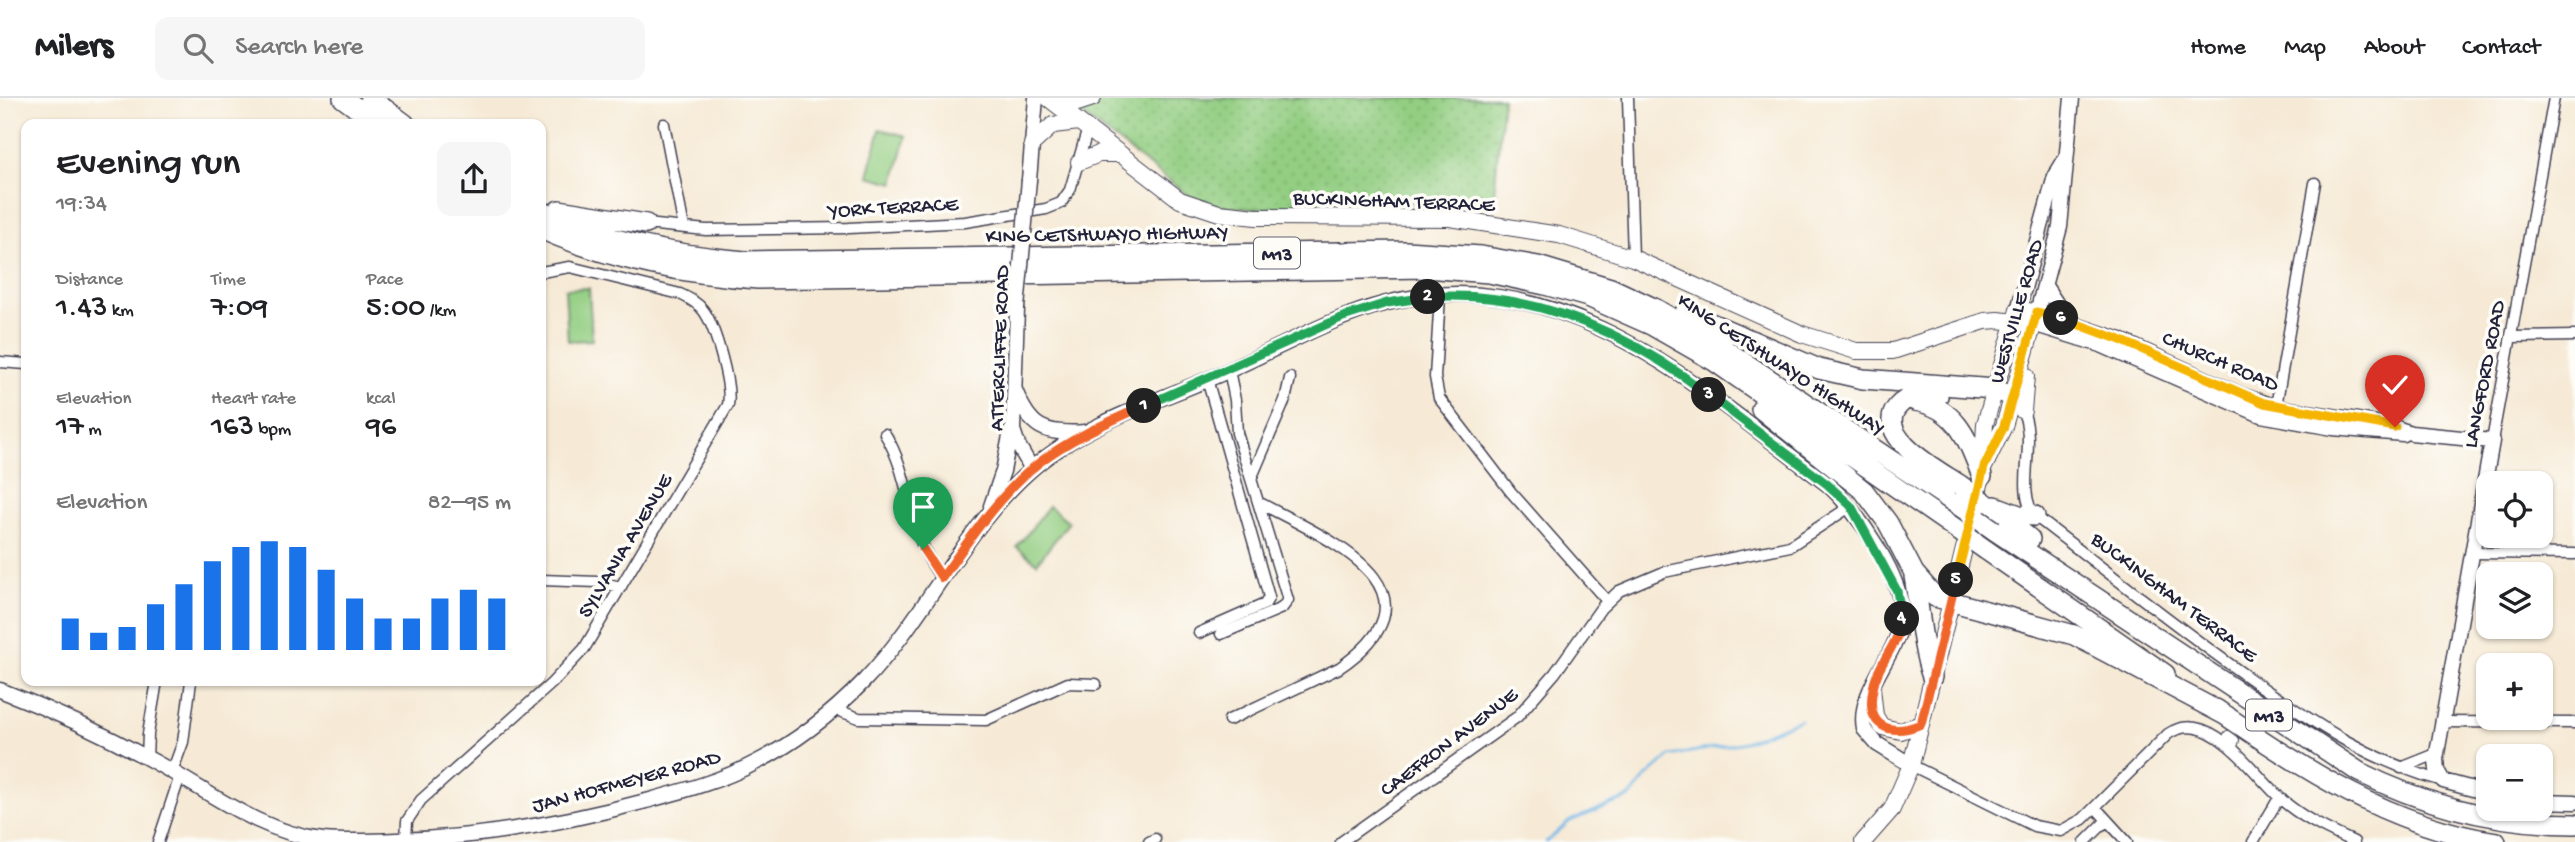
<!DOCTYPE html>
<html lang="en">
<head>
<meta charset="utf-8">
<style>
  :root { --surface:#fff; --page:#f6f6f6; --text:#202124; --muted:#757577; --line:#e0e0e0; --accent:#1a73e8 }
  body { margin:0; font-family:"Gochi Hand",sans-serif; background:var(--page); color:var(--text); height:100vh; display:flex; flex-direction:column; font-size:26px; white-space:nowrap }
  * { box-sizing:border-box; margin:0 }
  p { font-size:23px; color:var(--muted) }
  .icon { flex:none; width:38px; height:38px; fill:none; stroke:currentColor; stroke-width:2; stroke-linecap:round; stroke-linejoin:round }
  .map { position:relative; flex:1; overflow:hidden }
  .sheet { position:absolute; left:21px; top:21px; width:525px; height:567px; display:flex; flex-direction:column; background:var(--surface); border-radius:14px; box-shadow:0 2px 5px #0004 }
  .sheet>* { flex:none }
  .controls { position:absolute; left:2476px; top:373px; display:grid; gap:14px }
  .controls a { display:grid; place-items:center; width:77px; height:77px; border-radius:14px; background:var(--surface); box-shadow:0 2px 5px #0004; font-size:35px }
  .pin { position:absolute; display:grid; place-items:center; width:60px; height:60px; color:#fff; margin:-72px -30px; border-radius:50% 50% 50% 0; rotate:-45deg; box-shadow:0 0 7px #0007 }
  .pin .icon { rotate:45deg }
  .km { position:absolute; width:35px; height:35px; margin:-18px; border-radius:50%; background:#222; color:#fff; font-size:19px; line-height:35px; text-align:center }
  .round { display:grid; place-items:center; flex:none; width:74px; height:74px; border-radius:14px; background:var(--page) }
  .overview { display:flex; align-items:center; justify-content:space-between; height:119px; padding:0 35px }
  h1 { font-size:38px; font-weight:600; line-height:52px }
  .figures { display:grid; grid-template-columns:repeat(3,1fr); gap:10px; height:119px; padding:7px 35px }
  .figures div { display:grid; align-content:center }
  .figures b { font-size:30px; font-weight:600 }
  .figures small { font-size:19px; font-weight:400 }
  .figures p { font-size:19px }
  .chart { height:196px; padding:14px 35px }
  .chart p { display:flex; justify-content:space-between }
  .chart svg { width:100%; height:126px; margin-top:7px; stroke:var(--accent); stroke-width:6 }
  header { display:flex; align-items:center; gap:42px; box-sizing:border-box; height:98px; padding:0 35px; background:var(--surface); border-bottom:2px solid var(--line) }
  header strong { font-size:33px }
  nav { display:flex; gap:38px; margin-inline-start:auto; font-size:24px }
  .search { width:490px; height:63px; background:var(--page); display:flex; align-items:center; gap:18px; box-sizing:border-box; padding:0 24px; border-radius:14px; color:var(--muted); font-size:26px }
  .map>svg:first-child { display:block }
</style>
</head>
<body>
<header>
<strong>Milers</strong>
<div class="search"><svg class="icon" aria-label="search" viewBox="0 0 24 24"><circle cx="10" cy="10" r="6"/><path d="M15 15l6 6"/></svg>Search here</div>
<nav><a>Home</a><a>Map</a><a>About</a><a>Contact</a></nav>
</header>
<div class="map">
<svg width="2575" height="744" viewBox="0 0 2575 744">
  <defs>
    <pattern id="park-dots" width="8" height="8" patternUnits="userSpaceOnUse" patternTransform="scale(1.75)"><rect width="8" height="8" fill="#93ce82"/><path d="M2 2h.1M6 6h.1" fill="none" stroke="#7eb171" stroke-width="1.8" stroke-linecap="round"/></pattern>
  </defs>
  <rect width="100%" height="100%" fill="#fdfcf7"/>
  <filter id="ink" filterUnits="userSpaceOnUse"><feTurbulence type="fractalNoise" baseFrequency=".0143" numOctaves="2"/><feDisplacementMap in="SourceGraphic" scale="14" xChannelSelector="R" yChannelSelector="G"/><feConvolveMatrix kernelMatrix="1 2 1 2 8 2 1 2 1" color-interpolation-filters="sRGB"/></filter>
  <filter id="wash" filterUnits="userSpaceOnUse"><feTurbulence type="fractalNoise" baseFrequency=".00686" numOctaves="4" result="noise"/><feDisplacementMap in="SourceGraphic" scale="28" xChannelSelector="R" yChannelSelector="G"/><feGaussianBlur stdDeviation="1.57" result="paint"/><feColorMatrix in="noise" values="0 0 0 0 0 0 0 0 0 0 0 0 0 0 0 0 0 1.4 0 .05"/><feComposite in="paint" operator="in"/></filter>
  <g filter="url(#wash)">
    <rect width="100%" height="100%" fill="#f6ead6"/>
    <path fill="url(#park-dots)" stroke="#5a785e" stroke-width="2" d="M1061,0H1503L1493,106L1392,104L1253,111L1218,108L1189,98Z"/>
    <path fill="#93ce82" stroke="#5a785e" stroke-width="2" d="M880,31L906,38L894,85L868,78Z
      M589,190L592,242L568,243L565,191Z
      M1049,408L1069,424L1037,465L1017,449Z"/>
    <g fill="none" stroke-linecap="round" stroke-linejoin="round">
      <path stroke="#72b7e8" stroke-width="2.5" d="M1546,744L1570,723L1630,699L1646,679L1670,658L1745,644L1800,622"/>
    </g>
  </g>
  <g filter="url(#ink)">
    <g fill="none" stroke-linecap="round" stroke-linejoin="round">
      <g stroke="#424052" stroke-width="10">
        <path id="pedestrian" d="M2228,637L2235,642L2232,652"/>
      </g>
      <g stroke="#424052" stroke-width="13">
        <path id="minor" d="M1628,0L1633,160
          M664,26L684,130
          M646,126L706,132L849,130L965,124L1046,111L1061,105L1070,92L1088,30
          M1440,198L1435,279L1439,300L1511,394L1607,503
          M2511,239L2575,238
          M0,264L26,266
          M1229,272L1235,302L1237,335L1258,404C1325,440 1454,491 1339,570L1229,622
          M2021,309C2039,344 2014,391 2035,418C2108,474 2180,532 2256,585C2315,626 2372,664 2443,683
          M2275,314L2315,85
          M885,336C913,381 907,439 942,480
          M2492,343L2554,0
          M1251,381L1285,302L1290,280
          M2472,455L2575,456
          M541,482L598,484L621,489
          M1199,535L1265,506L1269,499L1207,281
          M1221,536L1282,510L1288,502L1258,404
          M834,611L859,620L986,622L1068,585L1096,586
          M2441,624L2575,625
          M147,660L148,636L157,583
          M1911,667L2034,728L2061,733L2083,721L2168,636C2212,606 2257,683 2288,707C2308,723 2332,734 2354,744
          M2401,670L2436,656
          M172,674L183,644L191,583
          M2095,709L2127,744
          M406,742L407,723L421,702L552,585L584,551L728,307C732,288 715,227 703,212C697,204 688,200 680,196L570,169L541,174
          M158,744L180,678
          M1149,744L1155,741
          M1341,744L1517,619L1555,575L1601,510L1619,493L1664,474L1790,448L1851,408
          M2085,744L2107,722
          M2253,744L2279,700"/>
      </g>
      <g stroke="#424052" stroke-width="17">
        <path id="tertiary" d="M2072,0L2060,129L2037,214L2118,241L2241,297L2276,309L2388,327L2411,335L2492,343L2436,661L2437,672L2443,683L2488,695
          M1029,82L1036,0
          M2045,188L2062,214L2072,222
          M1017,210L1013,332L1018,347L1032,371
          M2018,212L2055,78L2064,63
          M2033,226L2101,247L2261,317L2333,330L2403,336
          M1015,292C1030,330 1044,337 1085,334
          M991,408L1003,373L1011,333
          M0,592C52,612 104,636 153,663C207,692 260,735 323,742C348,744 373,743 397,742C483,740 564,725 646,703C683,693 721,683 755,665C795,645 833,615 864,583C927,517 964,429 1034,369C1087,323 1168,300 1232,271C1283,248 1332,219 1387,205C1561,161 1699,289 1827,386C1855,410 1910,486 1901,526C1894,561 1857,594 1864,631L1877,646L1911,667
          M2541,703L2575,704"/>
      </g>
      <g stroke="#424052" stroke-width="18">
        <path id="secondary" d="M1048,0L1180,102L1219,115L1256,119L1450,120L1559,137L1633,160L1802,236L1856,253H1893L1985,223L1998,222L2033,226
          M1055,3L1078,5L1093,0
          M1032,46L1053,27L1079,24
          M1079,64L1099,56H1120
          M2023,313L2026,278
          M1984,369L2004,328L2037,214L2018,212
          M1872,590L1875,618L1882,629L1901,633L1921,626
          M1863,744L1892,711L1911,667L1982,378L1985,326L2018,212"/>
      </g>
      <g stroke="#424052" stroke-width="22">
        <path id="motorway" d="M343,0L378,26
          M370,0L405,26
          M559,112L646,126
          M541,113C605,144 674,157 745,163L1406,153L1481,158L1538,168L1611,190L1656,211L1721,249L1955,405
          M541,131C610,162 683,176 758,181L1426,170L1489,175L1545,187L1588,199L1651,227L1714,263L1949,426
          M1685,214L1819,271L1863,281L1995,291L2013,299
          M1938,298C1923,297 1908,296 1897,309C1873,339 1941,374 1960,387
          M1915,303C1958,310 1968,343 1982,378
          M1761,311L1864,393L1888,425L1914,475L1935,499L2074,537L2227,618
          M1984,404L2030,441
          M1995,408L2019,417L2035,418
          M1994,432L2359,674C2427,708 2498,726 2575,726
          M1986,452L2165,576
          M1914,478C1920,512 1921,547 1932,579
          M2216,611C2304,671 2389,728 2496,744"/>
      </g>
      <use href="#pedestrian" stroke="#fff" stroke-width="8"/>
      <use href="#minor" stroke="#fff" stroke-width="10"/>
      <use href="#tertiary" stroke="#fff" stroke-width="14"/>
      <use href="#secondary" stroke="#fff" stroke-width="16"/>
      <use href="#motorway" stroke="#fff" stroke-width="19"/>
      <g stroke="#424052" stroke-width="17" stroke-linecap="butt">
        <path id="tertiary-bridge" d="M1017,210L1029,82"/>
      </g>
      <g stroke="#424052" stroke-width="22" stroke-linecap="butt">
        <path id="motorway-bridge" d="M1960,387L1984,404
          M1955,405L1994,432
          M1949,426L1986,452"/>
      </g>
      <use href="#tertiary-bridge" stroke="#fff" stroke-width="14"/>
      <use href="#motorway-bridge" stroke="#fff" stroke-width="19"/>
    </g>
  </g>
  <g fill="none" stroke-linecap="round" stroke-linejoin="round" filter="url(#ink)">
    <g stroke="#fff" stroke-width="14">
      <path id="split-1" d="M923,451L942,480C971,439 1000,395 1040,364C1071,340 1109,324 1144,308"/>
    </g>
    <g stroke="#fff" stroke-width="14">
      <path id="split-2" d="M1144,308L1343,219L1387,205L1428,199"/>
    </g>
    <g stroke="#fff" stroke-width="14">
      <path id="split-3" d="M1428,199C1533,191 1627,234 1709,297"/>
    </g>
    <g stroke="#fff" stroke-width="14">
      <path id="split-4" d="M1709,297L1827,386L1851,408L1897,493L1902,521"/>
    </g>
    <g stroke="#fff" stroke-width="14">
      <path id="split-5" d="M1902,521C1899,546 1877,566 1873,591C1865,629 1890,639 1921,626L1956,482"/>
    </g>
    <g stroke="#fff" stroke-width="14">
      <path id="split-6" d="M1956,482L1984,369L2004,328L2037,214L2061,220"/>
    </g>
    <g stroke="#fff" stroke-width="14">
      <path id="split-7" d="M2061,220L2118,241L2264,305L2395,329"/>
    </g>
    <use href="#split-1" stroke="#f0652b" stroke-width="9"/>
    <use href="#split-2" stroke="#22a559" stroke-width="9"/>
    <use href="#split-3" stroke="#22a559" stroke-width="9"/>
    <use href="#split-4" stroke="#22a559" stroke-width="9"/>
    <use href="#split-5" stroke="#f0652b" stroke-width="9"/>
    <use href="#split-6" stroke="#f5b400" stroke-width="9"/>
    <use href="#split-7" stroke="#f5b400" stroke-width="9"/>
  </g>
  <g text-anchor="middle" stroke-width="7" stroke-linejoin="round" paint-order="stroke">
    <g fill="#fdfcf7" stroke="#646373" stroke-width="2">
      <rect x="1254" y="139.5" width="46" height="31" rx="5"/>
      <rect x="2246" y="601.5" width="46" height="31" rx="5"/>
    </g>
    <g font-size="19" font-weight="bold" fill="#22223b">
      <text x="1277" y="162">M13</text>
      <text x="2269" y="624">M13</text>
    </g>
    <g font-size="21" fill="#22223b" stroke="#fdfcf7">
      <text transform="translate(1394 102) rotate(2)" y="7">BUCKINGHAM TERRACE</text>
      <text transform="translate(893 108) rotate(-3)" y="7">YORK TERRACE</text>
      <text transform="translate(1107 135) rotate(-1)" y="7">KING CETSHWAYO HIGHWAY</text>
      <text transform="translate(2015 213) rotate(-74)" y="7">WESTVILLE ROAD</text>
      <text transform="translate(998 250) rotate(-88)" y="7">ATTERCLIFFE ROAD</text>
      <text transform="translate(2221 262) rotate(23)" y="7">CHURCH ROAD</text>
      <text transform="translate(1782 265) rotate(33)" y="7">KING CETSHWAYO HIGHWAY</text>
      <text transform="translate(2483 276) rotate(-79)" y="7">LANGFORD ROAD</text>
      <text transform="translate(624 447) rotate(-59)" y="7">SYLVANIA AVENUE</text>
      <text transform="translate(2175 498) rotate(37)" y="7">BUCKINGHAM TERRACE</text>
      <text transform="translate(1448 643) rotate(-37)" y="7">CAEFRON AVENUE</text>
      <text transform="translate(626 682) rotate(-15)" y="7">JAN HOFMEYER ROAD</text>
    </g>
  </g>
</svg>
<div class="controls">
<a><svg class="icon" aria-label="locate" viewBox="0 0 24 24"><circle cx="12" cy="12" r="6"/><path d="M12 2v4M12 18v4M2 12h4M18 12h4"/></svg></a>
<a><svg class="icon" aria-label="layers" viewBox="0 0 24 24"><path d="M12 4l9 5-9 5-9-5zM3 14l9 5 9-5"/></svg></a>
<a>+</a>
<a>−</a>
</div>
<div class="pin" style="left:923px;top:451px;background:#1e9e55"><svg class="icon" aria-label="arrive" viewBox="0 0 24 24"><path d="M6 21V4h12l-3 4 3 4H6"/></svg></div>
<div class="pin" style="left:2395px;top:329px;background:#d93025"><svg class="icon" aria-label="check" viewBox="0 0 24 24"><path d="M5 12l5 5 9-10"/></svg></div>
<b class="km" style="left:1144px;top:308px">1</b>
<b class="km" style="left:1428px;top:199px">2</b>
<b class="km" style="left:1709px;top:297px">3</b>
<b class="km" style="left:1902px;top:521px">4</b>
<b class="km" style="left:1956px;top:482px">5</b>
<b class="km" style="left:2061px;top:220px">6</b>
<section class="sheet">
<div class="overview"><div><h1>Evening run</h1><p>19:34</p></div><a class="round"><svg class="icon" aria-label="share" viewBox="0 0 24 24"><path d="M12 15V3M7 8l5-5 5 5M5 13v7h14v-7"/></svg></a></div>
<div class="figures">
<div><p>Distance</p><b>1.43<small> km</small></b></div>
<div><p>Time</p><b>7:09</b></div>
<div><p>Pace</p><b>5:00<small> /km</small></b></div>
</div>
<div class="figures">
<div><p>Elevation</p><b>17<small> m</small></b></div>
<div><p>Heart rate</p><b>163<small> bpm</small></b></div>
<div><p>kcal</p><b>96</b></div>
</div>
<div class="chart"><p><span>Elevation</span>82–95 m</p>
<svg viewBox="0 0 160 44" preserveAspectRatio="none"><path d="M5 44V33M15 44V38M25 44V36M35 44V28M45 44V21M55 44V13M65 44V8M75 44V6M85 44V8M95 44V16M105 44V26M115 44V33M125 44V33M135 44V26M145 44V23M155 44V26"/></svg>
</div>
</section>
</div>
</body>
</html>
